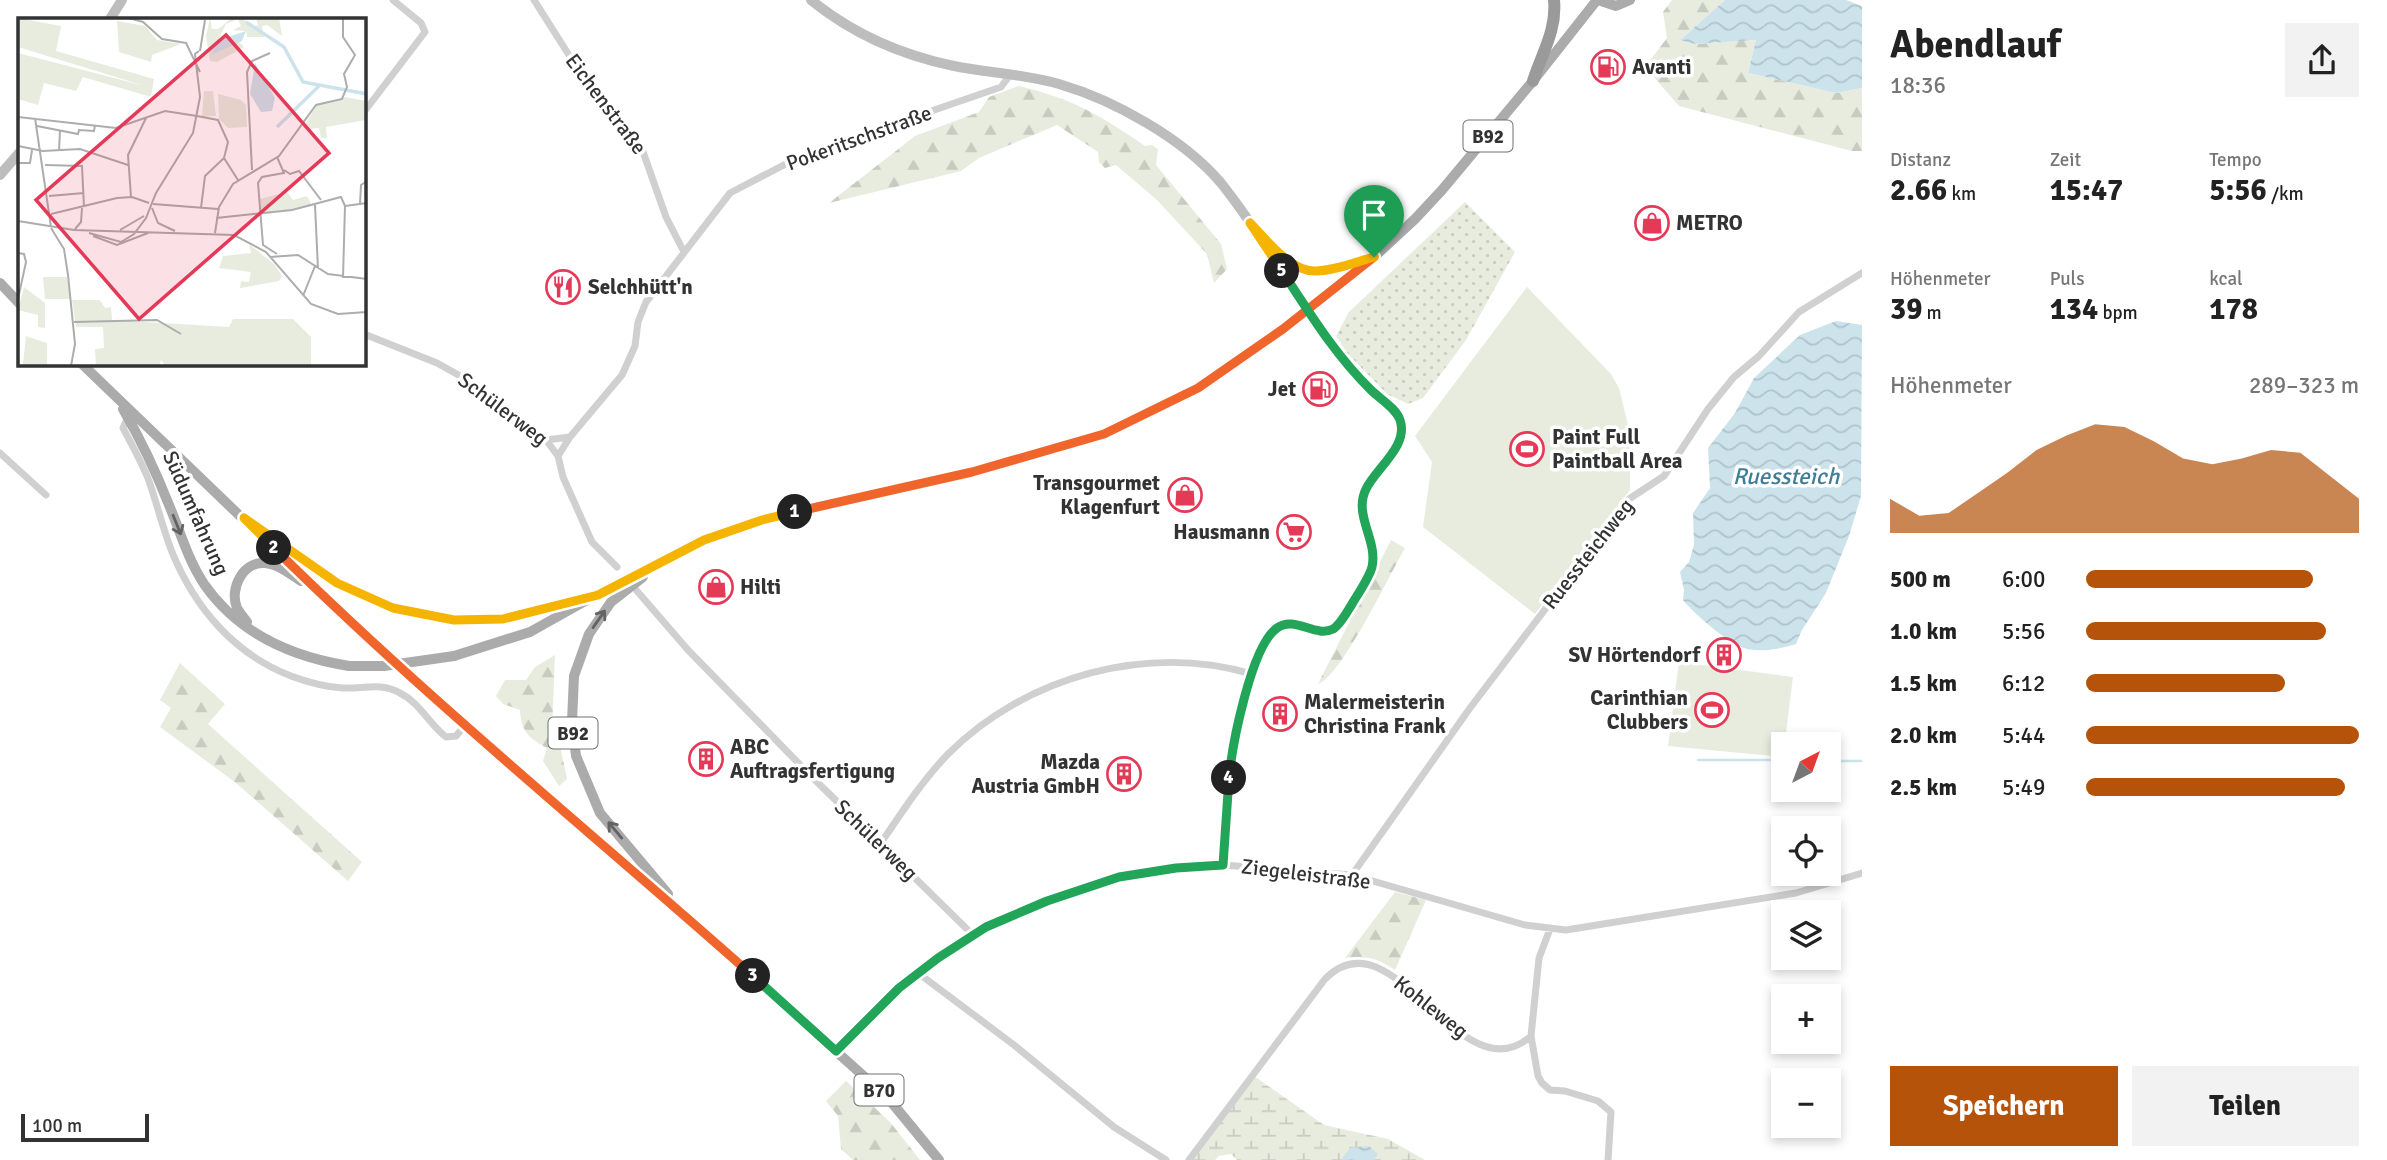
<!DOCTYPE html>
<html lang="de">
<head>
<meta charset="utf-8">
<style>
  :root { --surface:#fff; --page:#f2f2f2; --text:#222; --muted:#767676; --accent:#b45309 }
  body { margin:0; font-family:Signika,sans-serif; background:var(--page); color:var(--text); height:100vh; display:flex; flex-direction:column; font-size:26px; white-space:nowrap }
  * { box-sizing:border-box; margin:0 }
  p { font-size:23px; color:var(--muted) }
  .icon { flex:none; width:38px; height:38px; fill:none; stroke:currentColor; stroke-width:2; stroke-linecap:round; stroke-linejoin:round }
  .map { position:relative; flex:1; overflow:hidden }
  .panel { display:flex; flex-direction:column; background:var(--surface); width:525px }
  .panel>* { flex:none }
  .needle { width:46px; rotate:41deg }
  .fabs { position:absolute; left:1771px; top:732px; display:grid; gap:14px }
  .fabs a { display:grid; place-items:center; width:70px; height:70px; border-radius:0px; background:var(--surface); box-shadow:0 4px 10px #0003; font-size:35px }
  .scale { position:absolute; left:21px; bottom:18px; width:128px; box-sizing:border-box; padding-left:7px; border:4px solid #333; border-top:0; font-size:19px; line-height:24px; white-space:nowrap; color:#333; -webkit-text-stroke:5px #fff; paint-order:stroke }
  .pin { position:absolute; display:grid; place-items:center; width:60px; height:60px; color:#fff; margin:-72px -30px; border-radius:50% 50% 50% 0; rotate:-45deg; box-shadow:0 0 7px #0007 }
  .pin .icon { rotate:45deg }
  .km { position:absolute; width:35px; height:35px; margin:-18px; border-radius:50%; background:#222; color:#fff; font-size:19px; line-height:35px; text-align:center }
  .round { display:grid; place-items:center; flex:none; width:74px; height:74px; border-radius:0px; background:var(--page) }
  .headline { display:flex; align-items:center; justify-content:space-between; height:119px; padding:0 28px }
  h1 { font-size:38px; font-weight:700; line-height:52px }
  .stats { display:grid; grid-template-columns:repeat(3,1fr); gap:10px; height:119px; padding:7px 28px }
  .stats div { display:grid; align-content:center }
  .stats b { font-size:30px; font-weight:700 }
  .stats small { font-size:19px; font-weight:400 }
  .stats p { font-size:19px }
  .chart { height:196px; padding:14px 28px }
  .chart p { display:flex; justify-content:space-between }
  .chart svg { width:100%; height:126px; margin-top:7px; fill:var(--accent); opacity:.7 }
  .action { display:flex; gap:14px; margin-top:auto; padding:14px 28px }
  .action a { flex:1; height:80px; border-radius:0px; background:var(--accent); color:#fff; font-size:28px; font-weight:700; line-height:80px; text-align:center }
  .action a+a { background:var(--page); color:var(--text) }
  ul { padding:0 28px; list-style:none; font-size:23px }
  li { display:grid; grid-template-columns:112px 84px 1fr; align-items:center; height:52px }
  li i { height:18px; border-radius:9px; background:var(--accent) }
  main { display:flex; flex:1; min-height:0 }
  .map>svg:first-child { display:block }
</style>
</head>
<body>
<main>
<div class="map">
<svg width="1862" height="1160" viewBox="0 0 1862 1160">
  <defs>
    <pattern id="grass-dots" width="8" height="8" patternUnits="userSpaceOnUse" patternTransform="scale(1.75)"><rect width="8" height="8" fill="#e7ecdf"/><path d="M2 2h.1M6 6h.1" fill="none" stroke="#c7cbc0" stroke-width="1.8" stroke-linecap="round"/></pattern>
    <pattern id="forest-firs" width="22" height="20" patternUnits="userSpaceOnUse" patternTransform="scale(1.75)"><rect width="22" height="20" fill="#e7ecdf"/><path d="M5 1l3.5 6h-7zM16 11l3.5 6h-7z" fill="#c7cbc0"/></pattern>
    <pattern id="wetland-marsh" width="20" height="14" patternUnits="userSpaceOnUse" patternTransform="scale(1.75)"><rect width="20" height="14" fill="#e7ecdf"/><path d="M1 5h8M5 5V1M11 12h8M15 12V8" fill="none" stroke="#c7cbc0"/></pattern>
    <pattern id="water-waves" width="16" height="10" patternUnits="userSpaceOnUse" patternTransform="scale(1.75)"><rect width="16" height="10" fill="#cce3ec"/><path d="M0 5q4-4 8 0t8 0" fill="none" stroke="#b0c3cb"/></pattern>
  </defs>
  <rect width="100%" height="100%" fill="#fff"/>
  <path fill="url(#grass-dots)" d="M1465,202L1515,252L1466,340L1423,398L1408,404L1387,394L1348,354L1336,336L1349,312Z"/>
  <path fill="url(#forest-firs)" d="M1672,0H1725L1681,39L1695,44L1756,40L1748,73L1836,93L1862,88V151H1852L1679,106L1645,67L1667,38L1663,12Z
    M1019,86C1073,99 1100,115 1145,146L1152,145L1158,149L1156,165L1221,244L1227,269L1214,283L1207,254L1157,200L1116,165L1105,168L1099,162L1098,152L1057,125L979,158L961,171L829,203L915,136L979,112L989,97Z
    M1391,540L1405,548C1390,574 1341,677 1318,684Z
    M555,655L552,733L559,741L567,779L559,786L543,761L547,748C529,738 521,732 520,710L503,704L496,696L505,680H526L535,667Z
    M180,663L225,704L208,724L362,862L348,881L236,783L160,727L171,708L160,700Z
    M1395,892L1426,900L1395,970C1378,958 1365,955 1345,958Z
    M846,1081L890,1122L920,1160H853L841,1149L838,1116L826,1101Z"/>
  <path fill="url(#wetland-marsh)" d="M1254,1076L1324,1125L1388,1139L1425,1160H1374L1377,1154L1368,1146L1341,1160H1237L1231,1154L1219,1156L1215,1160H1189Z"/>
  <path fill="#e7ecdf" d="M1527,287L1611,374L1619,388L1630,433V490L1535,614L1423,527L1432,462L1415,436Z
    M1679,662L1793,677L1783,757L1668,746Z"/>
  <path fill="url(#water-waves)" d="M1725,0H1846L1862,6V88L1836,93L1748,73L1756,40L1695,44L1680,40Z
    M1836,321L1862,325L1861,496L1849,536L1826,593L1802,630L1796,644C1780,649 1763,652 1747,649C1731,646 1693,613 1683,600L1684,590L1680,572L1689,562L1694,545L1693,513L1710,488L1708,448L1735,413L1754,378L1800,335Z
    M1369,1146L1378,1154L1374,1160H1341L1350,1148Z"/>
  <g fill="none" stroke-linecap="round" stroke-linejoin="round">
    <path stroke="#cce3ec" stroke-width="2.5" d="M1698,760H1783
      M1829,761H1862"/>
    <path stroke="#d0d0d0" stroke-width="7" d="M534,0L593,93L642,149L666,217L684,252
      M364,112L425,32L421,23L393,0
      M364,334L437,363L462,377L546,440L558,456L563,477L592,542L617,567
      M128,417L123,428C132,445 142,463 149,481C157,504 163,529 172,552C195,608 234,654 291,676C307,682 325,687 343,688C363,689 381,682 400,693C420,703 429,724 446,737L456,736L465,725
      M546,440L570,437L622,375L635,346L638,322L646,302L730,193L801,156L1001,87L1010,75
      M0,453L46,495
      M558,456L570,437
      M637,591L688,650L811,776L973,935
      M881,843C902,812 922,781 948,754C1026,676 1147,643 1252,674
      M1223,865C1227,804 1231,746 1248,687C1253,672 1258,652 1268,638C1290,605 1314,642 1334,628C1343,623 1350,607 1355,598C1360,588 1370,576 1372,565C1376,540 1356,517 1364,492C1372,469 1411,447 1400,419C1394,405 1363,384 1352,370C1336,351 1322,331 1308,310
      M1352,875L1470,708L1629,499L1664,476L1708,409L1734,377L1759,356L1799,312L1862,273
      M918,973L1014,1045L1114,1127L1166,1160
      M1531,1036L1538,1076L1542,1083L1550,1090L1565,1091L1598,1101L1611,1112L1608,1160
      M836,1051L887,999L973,935L1081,889L1146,872L1223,865L1352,875L1525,925L1566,930L1796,893L1862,873
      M1189,1160L1325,979C1394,909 1460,1099 1531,1036L1539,958L1550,929"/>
    <path stroke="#bdbdbd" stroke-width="10" d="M811,0C853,34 901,55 954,66C989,73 1025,74 1059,84C1114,100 1184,139 1221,183C1253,223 1280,268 1308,310
      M110,19L122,0
      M0,175L19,153"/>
    <path stroke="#ababab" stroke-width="10" d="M1598,0L1616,6L1630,0
      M1250,223C1267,240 1289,271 1314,271C1332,272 1351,264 1368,259
      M0,283L19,303
      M82,364L318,591L465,725L690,920L888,1098L939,1160
      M123,409C141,440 156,472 169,505C180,531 188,560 204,584C238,633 292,657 349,666
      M268,535L337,583L393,608L454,620L503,619L578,601
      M643,577L611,602L589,634L574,676L572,722L576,756L600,813L668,894
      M247,622C244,618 240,613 237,608C229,589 243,561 265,563C278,564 290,574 301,581
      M454,656L530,632L621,581L704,540L762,520L972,472L1104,434L1198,388L1308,310L1374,257L1415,219L1442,190L1533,81L1597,0"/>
    <path stroke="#9a9a9a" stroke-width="12" d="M1533,81C1542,53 1557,30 1554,0"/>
    <path stroke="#ababab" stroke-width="10" d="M349,666H384L454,656"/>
  </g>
  <defs><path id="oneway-shaft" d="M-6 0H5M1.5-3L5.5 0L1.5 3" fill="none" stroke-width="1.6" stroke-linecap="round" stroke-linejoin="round" transform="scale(1.75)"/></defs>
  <g stroke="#636363">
    <use href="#oneway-shaft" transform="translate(177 525) rotate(68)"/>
    <use href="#oneway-shaft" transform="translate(599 619) rotate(-55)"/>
    <use href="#oneway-shaft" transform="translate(615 830) rotate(-130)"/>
  </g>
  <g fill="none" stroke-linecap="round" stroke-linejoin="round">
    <g stroke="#fff" stroke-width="14">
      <path id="split-1" d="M795,512L972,472L1104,434L1198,388L1283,329L1374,257"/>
    </g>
    <g stroke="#fff" stroke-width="14">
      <path id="split-2" d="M274,548L244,518L337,583L393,608L454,620L503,619L598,595L704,540L762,520L795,512"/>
    </g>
    <g stroke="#fff" stroke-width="14">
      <path id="split-3" d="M274,548C427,699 593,834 753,976"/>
    </g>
    <g stroke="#fff" stroke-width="14">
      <path id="split-4" d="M753,976L836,1051L899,988L938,958L986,927L1047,901L1119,877L1176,868L1223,865L1229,778"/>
    </g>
    <g stroke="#fff" stroke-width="14">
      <path id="split-5" d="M1229,778C1232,746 1251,646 1277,628C1295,615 1315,638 1333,629C1340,625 1347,612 1352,604C1358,594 1369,578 1372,567C1378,540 1353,515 1366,489C1376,468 1409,446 1400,420C1396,408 1380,399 1371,390C1335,355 1309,312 1282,271"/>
    </g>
    <g stroke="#fff" stroke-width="14">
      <path id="split-6" d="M1282,271L1250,223C1267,240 1289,271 1315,271C1334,271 1356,262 1374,257"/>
    </g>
    <use href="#split-1" stroke="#f0652b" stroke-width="9"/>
    <use href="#split-2" stroke="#f5b400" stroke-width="9"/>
    <use href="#split-3" stroke="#f0652b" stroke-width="9"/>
    <use href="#split-4" stroke="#22a559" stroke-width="9"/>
    <use href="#split-5" stroke="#22a559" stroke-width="9"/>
    <use href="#split-6" stroke="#f5b400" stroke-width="9"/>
  </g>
  <defs>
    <g id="fuel-ring" transform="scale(1.75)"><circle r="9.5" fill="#fff" stroke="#e53958" stroke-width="1.5"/><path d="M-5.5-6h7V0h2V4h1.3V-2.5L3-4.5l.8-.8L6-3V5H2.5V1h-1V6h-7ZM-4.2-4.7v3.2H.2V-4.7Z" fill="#e53958"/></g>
    <g id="shop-ring" transform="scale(1.75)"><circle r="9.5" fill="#fff" stroke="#e53958" stroke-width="1.5"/><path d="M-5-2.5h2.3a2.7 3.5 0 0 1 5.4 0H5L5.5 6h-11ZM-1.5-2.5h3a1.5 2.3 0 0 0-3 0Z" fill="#e53958"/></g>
    <g id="restaurant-ring" transform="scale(1.75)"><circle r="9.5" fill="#fff" stroke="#e53958" stroke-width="1.5"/><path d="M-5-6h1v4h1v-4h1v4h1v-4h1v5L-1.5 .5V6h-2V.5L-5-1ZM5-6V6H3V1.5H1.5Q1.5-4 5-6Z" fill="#e53958"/></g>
    <g id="stadium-ring" transform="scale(1.75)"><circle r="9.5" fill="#fff" stroke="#e53958" stroke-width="1.5"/><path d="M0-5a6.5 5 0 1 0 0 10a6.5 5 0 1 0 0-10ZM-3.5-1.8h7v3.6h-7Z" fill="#e53958"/></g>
    <g id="supermarket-ring" transform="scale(1.75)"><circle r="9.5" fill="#fff" stroke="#e53958" stroke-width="1.5"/><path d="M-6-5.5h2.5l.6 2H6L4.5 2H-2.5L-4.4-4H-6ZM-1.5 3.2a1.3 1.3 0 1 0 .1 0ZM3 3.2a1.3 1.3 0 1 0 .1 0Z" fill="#e53958"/></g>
    <g id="building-ring" transform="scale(1.75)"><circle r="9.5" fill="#fff" stroke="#e53958" stroke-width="1.5"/><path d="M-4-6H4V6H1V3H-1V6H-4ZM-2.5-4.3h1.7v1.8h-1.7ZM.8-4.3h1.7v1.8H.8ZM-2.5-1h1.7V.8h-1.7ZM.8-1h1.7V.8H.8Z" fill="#e53958"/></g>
  </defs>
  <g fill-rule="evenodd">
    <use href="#fuel-ring" x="1608" y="67"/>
    <use href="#shop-ring" x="1652" y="223"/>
    <use href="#restaurant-ring" x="563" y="287"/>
    <use href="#fuel-ring" x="1320" y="389"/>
    <use href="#stadium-ring" x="1527" y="449"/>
    <use href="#shop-ring" x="1185" y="495"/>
    <use href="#supermarket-ring" x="1294" y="532"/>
    <use href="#shop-ring" x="716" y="587"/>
    <use href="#building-ring" x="1724" y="655"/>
    <use href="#stadium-ring" x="1712" y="710"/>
    <use href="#building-ring" x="1280" y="714"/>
    <use href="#building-ring" x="706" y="759"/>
    <use href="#building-ring" x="1124" y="774"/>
  </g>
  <g text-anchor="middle" stroke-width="7" stroke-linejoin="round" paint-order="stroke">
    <g fill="#fff" stroke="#707070" stroke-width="2">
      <rect x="1463.5" y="120.5" width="49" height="31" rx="5"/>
      <rect x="548.5" y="717.5" width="49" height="31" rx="5"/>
      <rect x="854.5" y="1074.5" width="49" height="31" rx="5"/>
    </g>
    <g font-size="19" font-weight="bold" fill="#333">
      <text x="1488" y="143">B92</text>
      <text x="573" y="740">B92</text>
      <text x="879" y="1097">B70</text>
    </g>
    <g font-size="21" font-weight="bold" fill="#333" stroke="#fff" text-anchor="start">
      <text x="1632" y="74">Avanti</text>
      <text x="1676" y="230">METRO</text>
      <text x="588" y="294">Selchhütt'n</text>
      <text x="1296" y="396" text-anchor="end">Jet</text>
      <text x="1552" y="444">Paint Full<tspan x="1552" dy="24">Paintball Area</tspan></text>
      <text x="1160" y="490" text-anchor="end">Transgourmet<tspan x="1160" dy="24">Klagenfurt</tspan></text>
      <text x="1270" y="539" text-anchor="end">Hausmann</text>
      <text x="740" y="594">Hilti</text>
      <text x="1700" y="662" text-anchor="end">SV Hörtendorf</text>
      <text x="1688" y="705" text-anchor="end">Carinthian<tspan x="1688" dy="24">Clubbers</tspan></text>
      <text x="1304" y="709">Malermeisterin<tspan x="1304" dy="24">Christina Frank</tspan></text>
      <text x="730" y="754">ABC<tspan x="730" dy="24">Auftragsfertigung</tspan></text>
      <text x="1100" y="769" text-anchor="end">Mazda<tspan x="1100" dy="24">Austria GmbH</tspan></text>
    </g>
    <g font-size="21" fill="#333" stroke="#fff">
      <text transform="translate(606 104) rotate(53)" y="7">Eichenstraße</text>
      <text transform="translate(859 138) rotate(-20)" y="7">Pokeritschstraße</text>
      <text transform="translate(503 409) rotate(37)" y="7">Schülerweg</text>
      <text transform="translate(196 513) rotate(66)" y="7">Südumfahrung</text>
      <text transform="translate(1588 554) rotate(-52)" y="7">Ruessteichweg</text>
      <text transform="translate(876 840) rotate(44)" y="7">Schülerweg</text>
      <text transform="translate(1306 874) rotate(7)" y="7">Ziegeleistraße</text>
      <text transform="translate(1431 1007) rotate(38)" y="7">Kohleweg</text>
    </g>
    <g font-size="23" font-style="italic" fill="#3f7e96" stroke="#fff">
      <text x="1786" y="484">Ruessteich</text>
    </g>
  </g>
  <g transform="translate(18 18)">
    <rect width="348" height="348" fill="#fff"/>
    <path d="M0,0L43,8L38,33L136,61L133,79L65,59L58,73L26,65L20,87L0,81V35L127,68L0,29ZM186,73H195L198,98H184Z" fill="#e7ecdf"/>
    <path d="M192,0L194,11H200L214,0H224L235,9L240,7L238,0H261L264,18L249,7L244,8L246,19H229L228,13L215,12L223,8L220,1L208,6L193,36L220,23L226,29L199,44L192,43L188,18ZM99,3L127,8L139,22L163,26L134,37L133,44L101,34ZM327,79L348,83V102L308,109L309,120H303L301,110L290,111L288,105L299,87ZM231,226L257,247L264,258L261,263L222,270L223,263L231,264L233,254L201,250L205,238L233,235ZM25,259H49L52,281H27ZM6,269L27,285V310L20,309V297L0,292ZM54,282H82L87,290L93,289L94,302L211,309L215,301H275L293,319V347L148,348L143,342L141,348H78L77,331L86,330L85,309H58ZM8,318L29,325V348H0L5,346Z" fill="#e7ecdf"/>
    <path d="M269,174L275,182L289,178L294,188L243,197L242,181Z" fill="#e7ecdf"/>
    <path d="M200,76L223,82L228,87L229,109L210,110L201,101Z" fill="#e7ecdf"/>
    <path d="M228,13L224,23L193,37L198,23ZM237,45L257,80L254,93L243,94L232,76Z" fill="#cce3ec"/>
    <path fill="none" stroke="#cce3ec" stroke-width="3.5" d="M228,4L266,29L285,64L349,76M259,109L301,68"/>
    <path fill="none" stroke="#adadad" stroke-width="2" d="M111,0L125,4L144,21L168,25L182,54M182,33L187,2M179,98L200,102L210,124L206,140L220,162M0,99L98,110L147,93L179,98M17,100L33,209M19,108L60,116L61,112L76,113L77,107M0,128L25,133L62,131L110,147M41,133L42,112M259,139L266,155L244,159L240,165L245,227L259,236M0,145H12L14,132M27,147L64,148L66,189M234,152L229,54L234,43L252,35M266,152L272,156L281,153L303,182M31,178L66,175M113,179L110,137L128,100M135,186L200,191M342,186L343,167L349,163M297,187L300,251M327,188L349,185M134,190L140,205L157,213M183,190L187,158L206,140M33,196L99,180L114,179L131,185M198,200L274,192L323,179L327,188L325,260M0,203L56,212L216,217L248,234L293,286L320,296L349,294M33,210L46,231L50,257L57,326L53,348M57,211L63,204L64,190M102,212L126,198M71,215L103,224L116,216L128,200L138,175L175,115L182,79L177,36L181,33M197,215L201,189L215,166L261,138L298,87L324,81L329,69L326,56L337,37L325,19V0M75,218L99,227L130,215M0,235L6,236L8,244L0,281M252,239L280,237L310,256L349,261M285,278L297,248M56,304L139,302L163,316"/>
    <path fill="#e53958" fill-opacity="0.15" stroke="#e53958" stroke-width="3.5" d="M208,17L311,135L121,301L18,182Z"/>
    <rect width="348" height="348" fill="none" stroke="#333" stroke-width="3.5"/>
  </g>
</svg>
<div class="fabs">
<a><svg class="needle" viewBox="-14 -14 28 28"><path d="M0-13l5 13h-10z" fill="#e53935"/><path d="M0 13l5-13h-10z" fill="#767676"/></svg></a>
<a><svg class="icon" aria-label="locate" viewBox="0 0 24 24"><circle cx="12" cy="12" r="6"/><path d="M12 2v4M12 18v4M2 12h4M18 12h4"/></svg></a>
<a><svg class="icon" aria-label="layers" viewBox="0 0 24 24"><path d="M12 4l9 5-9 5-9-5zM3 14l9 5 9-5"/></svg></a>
<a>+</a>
<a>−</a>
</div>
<div class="scale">100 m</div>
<div class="pin" style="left:1374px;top:257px;background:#1e9e55"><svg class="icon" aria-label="arrive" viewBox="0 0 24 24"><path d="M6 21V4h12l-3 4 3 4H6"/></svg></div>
<b class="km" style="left:795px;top:512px">1</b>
<b class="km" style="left:274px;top:548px">2</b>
<b class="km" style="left:753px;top:976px">3</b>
<b class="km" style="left:1229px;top:778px">4</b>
<b class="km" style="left:1282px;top:271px">5</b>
</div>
<section class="panel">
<div class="headline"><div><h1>Abendlauf</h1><p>18:36</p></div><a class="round"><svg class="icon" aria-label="share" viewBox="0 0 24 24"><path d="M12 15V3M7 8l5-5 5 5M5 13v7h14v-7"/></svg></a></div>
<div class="stats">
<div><p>Distanz</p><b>2.66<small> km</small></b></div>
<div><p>Zeit</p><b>15:47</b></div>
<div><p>Tempo</p><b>5:56<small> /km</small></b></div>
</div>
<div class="stats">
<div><p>Höhenmeter</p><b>39<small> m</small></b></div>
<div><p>Puls</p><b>134<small> bpm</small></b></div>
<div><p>kcal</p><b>178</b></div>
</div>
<div class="chart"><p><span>Höhenmeter</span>289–323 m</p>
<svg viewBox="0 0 160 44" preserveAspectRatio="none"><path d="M0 44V32L10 38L20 37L30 30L40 23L50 15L60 10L70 6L80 7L90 12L100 18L110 20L120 18L130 15L140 16L150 24L160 32V44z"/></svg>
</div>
<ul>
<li><b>500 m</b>6:00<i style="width:83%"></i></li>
<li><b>1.0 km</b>5:56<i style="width:88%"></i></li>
<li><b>1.5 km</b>6:12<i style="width:73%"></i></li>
<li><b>2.0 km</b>5:44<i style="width:100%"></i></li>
<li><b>2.5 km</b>5:49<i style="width:95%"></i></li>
</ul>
<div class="action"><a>Speichern</a><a>Teilen</a></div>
</section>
</main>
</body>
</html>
